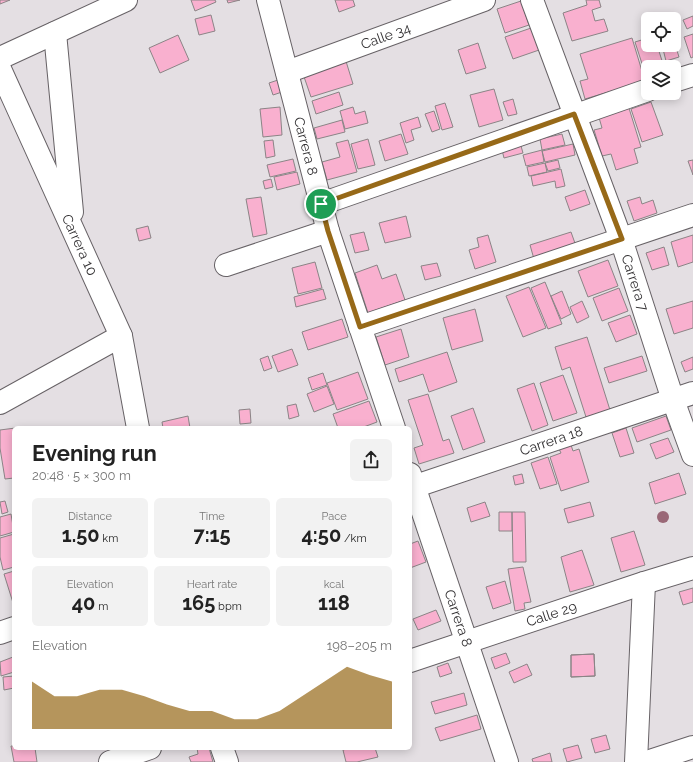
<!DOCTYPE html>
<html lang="en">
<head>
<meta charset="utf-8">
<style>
  :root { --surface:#fff; --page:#f2f2f2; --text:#222; --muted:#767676; --accent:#976918 }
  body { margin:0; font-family:Raleway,sans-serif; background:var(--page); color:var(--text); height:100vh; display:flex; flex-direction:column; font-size:15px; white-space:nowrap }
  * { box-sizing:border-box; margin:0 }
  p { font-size:13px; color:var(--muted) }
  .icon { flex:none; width:22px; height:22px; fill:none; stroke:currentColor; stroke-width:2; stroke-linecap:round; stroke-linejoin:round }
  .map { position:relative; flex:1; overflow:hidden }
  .side { position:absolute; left:12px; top:426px; width:400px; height:324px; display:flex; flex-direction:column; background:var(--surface); border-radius:6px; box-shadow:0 2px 10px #0003 }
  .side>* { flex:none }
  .fabs { position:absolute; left:641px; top:12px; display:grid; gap:8px }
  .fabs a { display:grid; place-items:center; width:40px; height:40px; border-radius:6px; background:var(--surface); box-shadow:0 2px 10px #0003; font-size:20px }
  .pin { position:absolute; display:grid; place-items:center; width:34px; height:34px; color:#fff; margin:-17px; border:2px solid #fff; border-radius:50%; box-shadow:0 1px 4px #0007 }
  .round { display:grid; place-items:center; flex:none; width:42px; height:42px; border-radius:6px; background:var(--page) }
  .overview { display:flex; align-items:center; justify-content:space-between; height:68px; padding:0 20px }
  h1 { font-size:22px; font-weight:700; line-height:30px }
  .figures { display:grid; grid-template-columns:repeat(3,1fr); gap:6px; height:68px; padding:4px 20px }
  .figures div { display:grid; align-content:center; border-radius:6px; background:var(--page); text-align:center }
  .figures b { font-size:20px; font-weight:700 }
  .figures small { font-size:11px; font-weight:400 }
  .figures p { font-size:11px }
  .chart { height:112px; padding:8px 20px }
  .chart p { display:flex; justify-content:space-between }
  .chart svg { width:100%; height:72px; margin-top:4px; fill:var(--accent); opacity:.7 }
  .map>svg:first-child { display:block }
</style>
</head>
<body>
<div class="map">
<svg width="693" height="762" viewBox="0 0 693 762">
  <rect width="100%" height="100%" fill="#e4dfe3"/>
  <path fill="#f9b0cf" stroke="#8b8486" d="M0,0H10L0,4Z
    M191,0H215L216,2L195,11Z
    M227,0H240L228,3Z
    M335,0H353L355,6L339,12Z
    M586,0H599L601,7L592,10L595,21L604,19L608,31L572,41L563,13L587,5Z
    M521,1L529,25L505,33L497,9Z
    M211,15L215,31L199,35L195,19Z
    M693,16V26L687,29L683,20Z
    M534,27L542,49L513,59L505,37Z
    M693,34V57L691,58L684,37Z
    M178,35L189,60L160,73L149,48Z
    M632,38L645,81L585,99L580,81L588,79L580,54Z
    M648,38V45H657L664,67H648V75L646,76L635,42Z
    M674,41L679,57L666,61L662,45H674Z
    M478,43L486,68L466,74L458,50Z
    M345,58L353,84L311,97L302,71Z
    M281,79L285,91L273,95L269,83Z
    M494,89L503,120L479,127L470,95Z
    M339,92L343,105L316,114L312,101Z
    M513,99L517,114L508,116L503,102Z
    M651,102L663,135L642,142L631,109Z
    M445,103L453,127L442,130L435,106Z
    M628,105L641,147L634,149L638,163L616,170L611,154L602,156L594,130L602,128L598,114Z
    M280,107L282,135L263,137L260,109Z
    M353,107L355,114L365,111L368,123L345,129L340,111Z
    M434,111L440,129L432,132L425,114Z
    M418,117L421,127L411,130L414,140L406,143L400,123Z
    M342,120L345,132L317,139L314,128Z
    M401,134L408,154L385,161L379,141Z
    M562,134L565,145L542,150L540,139Z
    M368,139L375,165L358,169L351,144Z
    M273,140L275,156L266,158L264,141Z
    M348,140L357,172L327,180L322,162L340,157L336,143Z
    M573,144L575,155L545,162L542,151Z
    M521,146L523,153L504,158L502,150Z
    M542,150L544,162L526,166L523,155Z
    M293,159L296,171L270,177L267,165Z
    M558,160L560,168L548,171L545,163Z
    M693,160V175L688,161Z
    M545,163L547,172L529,176L527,167Z
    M561,169L565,186L556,188L555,181L533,186L531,176Z
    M297,172L300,184L277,190L274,177Z
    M271,179L273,187L265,189L263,181Z
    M585,190L590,204L570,211L565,197Z
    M261,197L267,234L253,237L246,199Z
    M640,197L642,204L653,200L657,213L634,221L627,201Z
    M406,216L411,237L385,243L379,223Z
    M148,226L151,238L139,241L136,229Z
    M364,232L369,250L355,253L350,235Z
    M571,232L576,246L534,259L530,245Z
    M488,235L496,262L475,269L469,250L479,247L477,238Z
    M693,235V262L678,267L671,242Z
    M664,247L669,265L652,270L646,253Z
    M608,260L618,286L588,297L578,271Z
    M315,262L322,288L298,294L292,268Z
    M437,263L441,276L425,280L421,266Z
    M377,265L382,279L396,274L405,300L368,313L355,273Z
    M545,282L562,324L548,329L531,288Z
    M529,287L546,328L523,337L506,296Z
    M619,288L628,311L602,321L593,298Z
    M323,289L326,299L296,307L294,297Z
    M562,291L571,314L561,319L551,296Z
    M582,301L589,317L577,323L570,307Z
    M693,301V328L674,334L666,309Z
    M475,309L483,341L452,350L443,318Z
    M630,315L637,334L616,342L608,323Z
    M342,319L348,337L308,350L302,332Z
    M401,329L409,357L385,365L376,337Z
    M587,337L610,410L586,417L570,367L562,370L555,347Z
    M292,349L298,365L278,372L272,356Z
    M447,352L457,382L429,392L423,374L399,382L395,369Z
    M268,356L272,368L264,371L260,359Z
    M642,356L647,371L609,383L604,368Z
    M693,357V369L685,372L681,362Z
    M358,372L368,399L337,410L327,383Z
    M323,373L327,385L312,390L308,378Z
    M563,375L577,413L553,421L540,383Z
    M534,383L548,425L532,431L517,389Z
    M327,386L334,404L314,412L307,394Z
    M428,394L443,441L449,439L454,453L419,464L414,448L423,445L408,400Z
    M369,401L377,422L361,428H338L333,414Z
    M296,404L299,416L289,419L287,406Z
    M473,408L485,442L463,450L451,416Z
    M250,409L251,423L240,424L239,410Z
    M188,416L190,428H163L162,422Z
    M666,416L671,430L637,442L632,428Z
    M23,427L24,428H14V478L5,479L0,448V430Z
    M626,428L634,453L620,457L612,433Z
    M668,438L674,452L656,459L650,444Z
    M571,445L573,451L579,449L589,482L561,491L550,457L561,453L559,449Z
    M548,457L557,484L540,489L531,463Z
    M679,473L686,494L655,504L649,483Z
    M522,474L524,483L515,485L513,476Z
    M5,501L8,512L2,514L0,502Z
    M485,502L490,516L471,522L467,508Z
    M590,502L594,516L568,523L564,509Z
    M499,512H512V531H499Z
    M512,512H525L526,562H513Z
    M11,514L14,532L0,536V517Z
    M634,531L645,565L621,572L611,538Z
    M14,534V567L3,570L0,557V538Z
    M418,541L426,562L410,568V544Z
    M582,550L594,585L570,592L561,557Z
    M523,567L531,602L524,603L525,609L515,611L508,569Z
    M14,571V606L4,574Z
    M505,581L511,603L493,609L486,587Z
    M693,588V602L683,605L679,592Z
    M436,610L441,621L418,630L413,619Z
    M506,653L510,663L495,669L491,658Z
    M594,654L595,676L571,677V655Z
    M594,654L595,676L571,677V655Z
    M13,657L14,672L1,676L0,662Z
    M448,663L452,673L440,677L437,667Z
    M527,664L532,675L514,683L509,672Z
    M14,676V688L4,690L3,677Z
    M464,693L467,705L435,714L431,702Z
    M477,715L481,729L440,741L435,728Z
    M606,735L610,749L595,753L591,739Z
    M578,745L582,758L567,762L563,749Z
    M11,746H14V748H35L37,762H14Z
    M197,748H209L213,762H191L189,757L198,754Z
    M351,748H375L378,757L357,762H346L343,750Z
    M550,753L552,762H533L532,759Z"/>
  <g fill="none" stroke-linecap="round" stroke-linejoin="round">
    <g stroke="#676266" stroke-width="24">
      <g id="minor">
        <path id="s1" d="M268,0L328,231L394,428"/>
        <path id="s2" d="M532,0L621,239L673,400L693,455"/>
        <path d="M55,33L72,212"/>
        <path d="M0,58L126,0"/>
        <path id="s3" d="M0,69L121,336L138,428"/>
        <path id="s4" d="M287,72L484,0"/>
        <path d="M674,81L693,75"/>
        <path d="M321,204L648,90"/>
        <path d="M226,265L328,231"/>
        <path d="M360,327L693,215"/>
        <path d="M0,403L121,336"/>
        <path id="s5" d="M410,474L507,762"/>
        <path id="s6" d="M410,488L693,393"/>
        <path d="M0,633L14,628"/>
        <path id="s7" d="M410,661L644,583L693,568"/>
        <path d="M222,748L227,762"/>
        <path d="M110,762L150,748"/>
        <path d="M636,762L644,583"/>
        <path d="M647,762L693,747"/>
      </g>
    </g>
    <use href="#minor" stroke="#fff" stroke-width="22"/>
  </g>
  <circle fill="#9a6877" cx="663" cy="517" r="6"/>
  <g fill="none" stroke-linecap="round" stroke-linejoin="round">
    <g stroke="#fff" stroke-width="8">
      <path id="route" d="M574,114L622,239L360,327L328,231L321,204Z"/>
    </g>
    <use href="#route" stroke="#976918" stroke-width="5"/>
  </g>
  <g text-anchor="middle" stroke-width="3" stroke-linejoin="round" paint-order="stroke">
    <g font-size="14" fill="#333133" stroke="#f2ecf1">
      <text dy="5" stroke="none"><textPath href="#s4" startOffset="105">Calle 34</textPath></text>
      <text dy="5" stroke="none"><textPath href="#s1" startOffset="151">Carrera 8</textPath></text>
      <text dy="5" stroke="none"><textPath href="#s3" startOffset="193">Carrera 10</textPath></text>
      <text dy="5" stroke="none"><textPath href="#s2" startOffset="301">Carrera 7</textPath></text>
      <text dy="5" stroke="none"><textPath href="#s6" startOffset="149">Carrera 18</textPath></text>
      <text dy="5" stroke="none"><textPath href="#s7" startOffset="149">Calle 29</textPath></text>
      <text dy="5" stroke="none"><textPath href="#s5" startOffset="152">Carrera 8</textPath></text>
    </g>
  </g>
</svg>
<div class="fabs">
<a><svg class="icon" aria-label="locate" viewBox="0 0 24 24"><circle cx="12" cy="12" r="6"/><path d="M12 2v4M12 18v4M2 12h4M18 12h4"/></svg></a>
<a><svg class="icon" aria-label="layers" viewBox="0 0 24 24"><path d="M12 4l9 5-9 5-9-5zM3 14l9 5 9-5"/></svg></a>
</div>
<div class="pin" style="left:321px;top:204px;background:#1e9e55"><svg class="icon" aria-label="arrive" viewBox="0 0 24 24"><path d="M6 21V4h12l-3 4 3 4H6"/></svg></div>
<section class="side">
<div class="overview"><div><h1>Evening run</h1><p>20:48 · 5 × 300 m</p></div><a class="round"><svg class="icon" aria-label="share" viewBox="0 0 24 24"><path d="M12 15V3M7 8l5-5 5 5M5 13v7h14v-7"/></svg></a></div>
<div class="figures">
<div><p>Distance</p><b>1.50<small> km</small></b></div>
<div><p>Time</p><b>7:15</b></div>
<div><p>Pace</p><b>4:50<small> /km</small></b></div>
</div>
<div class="figures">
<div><p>Elevation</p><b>40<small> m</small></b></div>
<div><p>Heart rate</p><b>165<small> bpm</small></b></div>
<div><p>kcal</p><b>118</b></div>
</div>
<div class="chart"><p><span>Elevation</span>198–205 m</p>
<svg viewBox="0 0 160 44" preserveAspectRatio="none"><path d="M0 44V15L10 24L20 24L30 20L40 20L50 24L60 29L70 33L80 33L90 38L100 38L110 33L120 24L130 15L140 6L150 11L160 15V44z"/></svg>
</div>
</section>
</div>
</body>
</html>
